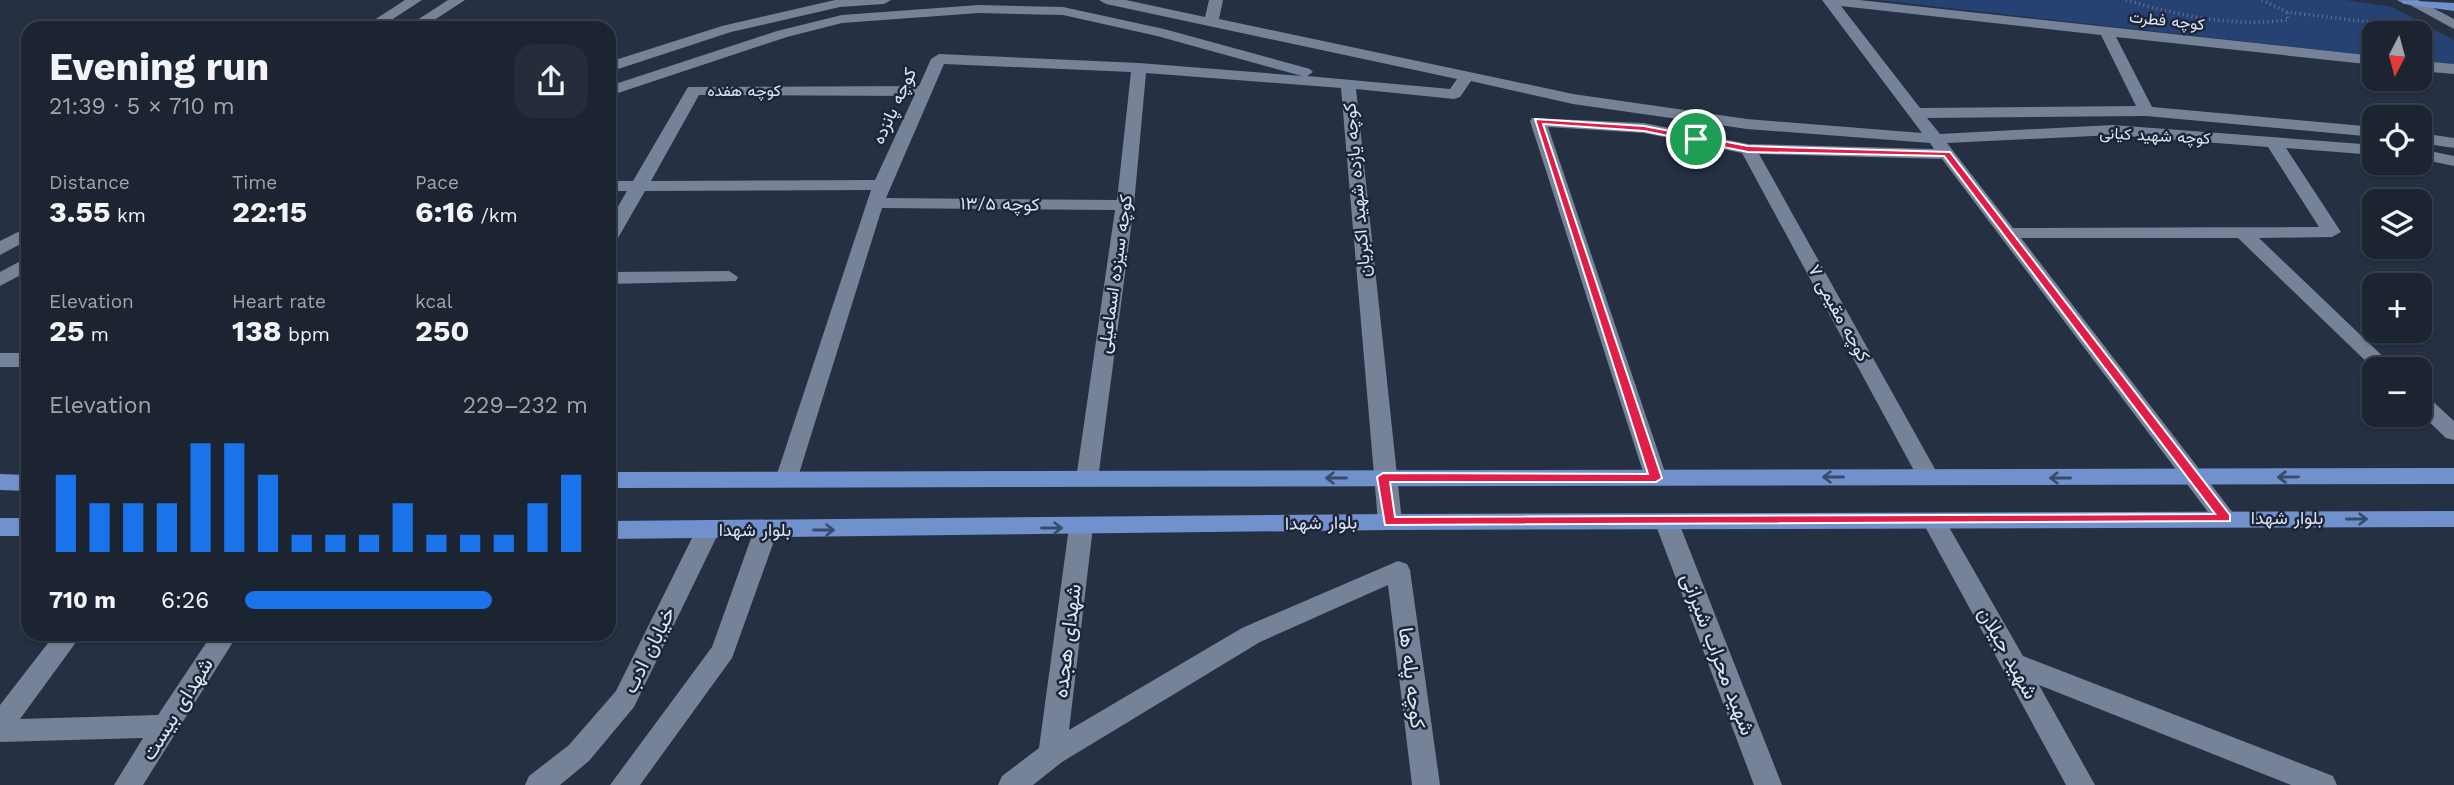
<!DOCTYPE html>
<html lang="en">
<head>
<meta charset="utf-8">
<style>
  :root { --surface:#1c2432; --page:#252c3a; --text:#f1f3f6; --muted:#a0a4ac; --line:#3a414d; --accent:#1a73e8 }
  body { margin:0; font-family:"Work Sans",Vazirmatn,sans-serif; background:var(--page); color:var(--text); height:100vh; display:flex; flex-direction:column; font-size:26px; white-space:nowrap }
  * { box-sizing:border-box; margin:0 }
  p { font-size:23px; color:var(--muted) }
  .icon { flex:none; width:38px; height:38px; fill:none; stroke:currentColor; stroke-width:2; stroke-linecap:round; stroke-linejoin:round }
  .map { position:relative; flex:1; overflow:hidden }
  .sheet { position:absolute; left:21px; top:21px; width:595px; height:620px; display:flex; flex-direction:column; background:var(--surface); border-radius:21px; box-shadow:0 2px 5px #0004,0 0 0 2px var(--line) }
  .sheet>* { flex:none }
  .needle { width:46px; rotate:186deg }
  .tools { position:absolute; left:2362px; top:21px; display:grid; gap:14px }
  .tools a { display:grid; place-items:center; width:70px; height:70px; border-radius:14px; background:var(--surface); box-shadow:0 2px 5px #0004,0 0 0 2px var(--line); font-size:35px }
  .pin { position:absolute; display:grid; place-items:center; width:60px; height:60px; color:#fff; margin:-30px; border:4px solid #fff; border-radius:50%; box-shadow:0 2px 7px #0007 }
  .round { display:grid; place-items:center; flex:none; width:74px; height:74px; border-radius:21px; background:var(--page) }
  .summary { display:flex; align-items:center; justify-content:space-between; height:119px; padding:0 28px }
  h1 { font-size:38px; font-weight:700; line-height:52px }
  .figures { display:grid; grid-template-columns:repeat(3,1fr); gap:10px; height:119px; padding:7px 28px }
  .figures div { display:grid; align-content:center }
  .figures b { font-size:30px; font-weight:700 }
  .figures small { font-size:19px; font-weight:400 }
  .figures p { font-size:19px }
  .chart { height:196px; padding:14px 28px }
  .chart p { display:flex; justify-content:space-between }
  .chart svg { width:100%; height:126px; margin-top:7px; stroke:var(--accent); stroke-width:6 }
  ul { padding:0 28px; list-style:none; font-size:23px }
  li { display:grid; grid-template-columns:112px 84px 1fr; align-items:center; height:52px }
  li i { height:18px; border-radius:9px; background:var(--accent) }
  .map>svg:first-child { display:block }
</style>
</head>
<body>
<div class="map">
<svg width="2454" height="785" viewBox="0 0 2454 785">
  <rect width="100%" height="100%" fill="#253043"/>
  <path fill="#264274" d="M1877,0H2346L2392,7L2454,40V64L2420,61V33H2375V56Z"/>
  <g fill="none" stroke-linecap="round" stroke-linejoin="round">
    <path stroke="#6c7686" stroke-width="3.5" stroke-dasharray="1 3.5" stroke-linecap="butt" d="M2126,0C2180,16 2232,27 2288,20L2287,12
      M2262,0L2287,12L2425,29"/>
    <path fill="#758298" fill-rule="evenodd" d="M405,0H422L379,28H362Z
      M448,0H465L422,28H405Z
      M835,0H891L884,4L840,7L731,32L609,72V62L722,26Z
      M1099,0H1126L1205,17L1209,0H1223L1219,19L1573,94L1747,119L1922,133L1822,0H1859L2375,56V65L2116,37L2152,107L2375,127V137L2146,116L1927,118L1940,134L2113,125L2375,145V155L2286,148L2341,232L2332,237L2259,238L2396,369L2375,370L2238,238H2021L2237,518L2233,524L2225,526L2217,524L1942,159L1759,154L1940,478L1937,484H1921L1918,478L1742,153L1644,133L1548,127L1667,478L1664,484H1648L1645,478L1530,121L1532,118L1644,123L1748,144L1934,149L1930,143L1747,129L1573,104L1471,81L1460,97L1454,99L1356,89L1402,522L1398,528L1390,530L1382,528L1378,522L1341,88L1146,73L1134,205L1098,479L1095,485H1079L1076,479L1115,210L882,208L797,480L794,486H778L775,480L871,190L645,191L618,238L609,243V222L627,191H609V181H633L688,87L919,86L931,59L939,54L1139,63L1302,76L1157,36L1063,15L979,13L842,23L787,37L609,96V86L777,31L842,15L979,5L1063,7L1164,29L1310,69L1313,72L1307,76L1450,89L1457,79L1106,4ZM1841,6L2101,35L2136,106L1920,108ZM944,64L1131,72L1117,200L886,198ZM699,95L914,96L875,180L651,181ZM2113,135L2268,147L2319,227L2013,228L1947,143Z
      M2401,0H2418L2454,19V29Z
      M2420,61L2454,64V74L2420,71Z
      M2420,133L2454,138V148L2420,143Z
      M2420,149L2454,156V166L2420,159Z
      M28,227V240L0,255V241Z
      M28,257V271L0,286V272Z
      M729,271L738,277L736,281L609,284V272Z
      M0,353H28V367H0Z
      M2420,394L2427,396L2454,421V440L2446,438L2420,413Z
      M1934,513L1942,515L2023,656L2333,776L2337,785H2291L2039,685L2095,785H2066L1922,521L1926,515Z
      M1667,514L1675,517L1679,523L1782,785H1754L1655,523L1659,517Z
      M1081,518L1089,521L1093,527L1069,730L1242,628L1398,561L1407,564L1410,570L1440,785H1412L1388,585L1260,642L1062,762L1033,785H998L1002,776L1039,748L1069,527L1073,521Z
      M708,521L716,524L720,530L634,707L589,761L560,785H525L529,776L569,745L616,691L696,530L700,524Z
      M766,521L774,524L778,530L732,658L640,785H610L712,647L754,530L758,524Z
      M55,634H82L20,719L158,715L212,634H238L143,785H114L143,738L0,742V705Z"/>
    <path fill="#7091cb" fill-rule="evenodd" d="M2397,0L2454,3V11L2404,4Z
      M2454,468V484L609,488V472Z
      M0,474L28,475V491L0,490Z
      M2454,511V527L1390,530L609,539V521L1390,514Z
      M0,518H28V536H0Z"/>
  </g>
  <defs><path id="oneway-shaft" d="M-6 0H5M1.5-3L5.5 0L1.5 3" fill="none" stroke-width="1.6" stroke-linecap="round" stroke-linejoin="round" transform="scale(1.75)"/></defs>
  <g stroke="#394b6b">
    <use href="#oneway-shaft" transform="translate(1833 477) rotate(-180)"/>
    <use href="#oneway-shaft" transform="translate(2288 477) rotate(179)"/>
    <use href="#oneway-shaft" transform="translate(1336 478) rotate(180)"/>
    <use href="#oneway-shaft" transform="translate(2060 478) rotate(-180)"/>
    <use href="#oneway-shaft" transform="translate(2357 519)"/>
    <use href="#oneway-shaft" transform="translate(1052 528)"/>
    <use href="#oneway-shaft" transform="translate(824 530)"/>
  </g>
  <path fill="#e11d48" stroke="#fff" stroke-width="2" fill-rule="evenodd" d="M1535,119L1644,126L1748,146L1950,152L2230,515V521L1385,525L1377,477L1383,473L1648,474ZM1543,124L1644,131L1748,152L1944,156L2215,514L1395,517L1390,482H1656L1662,478Z"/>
  <g text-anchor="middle" stroke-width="5" stroke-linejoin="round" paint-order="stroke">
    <g font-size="16" fill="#dee5f2" stroke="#1c2638">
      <text transform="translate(2167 20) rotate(6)" y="6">کوچه فطرت</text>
      <text x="744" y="96">کوچه هفده</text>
      <text transform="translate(2155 135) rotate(3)" y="6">کوچه شهید کیانی</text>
    </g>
    <g font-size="18" fill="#dee5f2" stroke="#1c2638">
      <text transform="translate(894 106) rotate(-65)" y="6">کوچه پانزده</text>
      <text transform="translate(1357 190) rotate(-95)" y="6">کوچه یازده شهید اکبریان</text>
      <text transform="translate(1000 204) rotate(1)" y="6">کوچه ۱۳/۵</text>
      <text transform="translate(1115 274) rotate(-82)" y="6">کوچه سیزده اسماعیلی</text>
      <text transform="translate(1839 313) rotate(61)" y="6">کوچه مقیمی ۷</text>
      <text x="2287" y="524">بلوار شهدا</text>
      <text transform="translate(1321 523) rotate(-1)" y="6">بلوار شهدا</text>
      <text x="755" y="536">بلوار شهدا</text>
    </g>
    <g font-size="21" fill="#dee5f2" stroke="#1c2638">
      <text transform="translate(1067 641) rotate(-83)" y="7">شهدای هجده</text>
      <text transform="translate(649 650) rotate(-64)" y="7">خیابان ادب</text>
      <text transform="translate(2008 653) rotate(61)" y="7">شهید جیلان</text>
      <text transform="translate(1718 654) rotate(69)" y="7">شهید محراب شیرانی</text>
      <text transform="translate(1412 678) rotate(83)" y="7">کوچه پله ها</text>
      <text transform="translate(177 709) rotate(-58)" y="7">شهدای بیست</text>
    </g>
  </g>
</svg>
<div class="tools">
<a><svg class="needle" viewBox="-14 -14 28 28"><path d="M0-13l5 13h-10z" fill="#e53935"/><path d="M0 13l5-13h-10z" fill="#a0a4ac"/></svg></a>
<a><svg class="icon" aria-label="locate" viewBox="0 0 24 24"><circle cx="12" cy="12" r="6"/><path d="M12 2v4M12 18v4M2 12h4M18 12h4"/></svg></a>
<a><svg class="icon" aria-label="layers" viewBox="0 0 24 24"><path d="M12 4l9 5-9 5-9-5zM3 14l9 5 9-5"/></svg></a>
<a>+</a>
<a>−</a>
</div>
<div class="pin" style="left:1696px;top:139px;background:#1e9e55"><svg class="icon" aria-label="arrive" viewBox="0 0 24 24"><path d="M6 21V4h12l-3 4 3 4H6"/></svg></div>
<section class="sheet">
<div class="summary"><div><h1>Evening run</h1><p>21:39 · 5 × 710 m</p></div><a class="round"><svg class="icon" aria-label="share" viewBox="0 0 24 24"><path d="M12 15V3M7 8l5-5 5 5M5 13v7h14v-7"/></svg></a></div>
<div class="figures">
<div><p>Distance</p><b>3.55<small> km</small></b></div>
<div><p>Time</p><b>22:15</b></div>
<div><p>Pace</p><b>6:16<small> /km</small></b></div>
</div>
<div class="figures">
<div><p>Elevation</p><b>25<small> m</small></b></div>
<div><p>Heart rate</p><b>138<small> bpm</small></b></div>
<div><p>kcal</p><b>250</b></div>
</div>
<div class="chart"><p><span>Elevation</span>229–232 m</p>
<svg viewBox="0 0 160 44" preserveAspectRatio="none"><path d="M5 44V17M15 44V27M25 44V27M35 44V27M45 44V6M55 44V6M65 44V17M75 44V38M85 44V38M95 44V38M105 44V27M115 44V38M125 44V38M135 44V38M145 44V27M155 44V17"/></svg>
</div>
<ul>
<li><b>710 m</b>6:26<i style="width:72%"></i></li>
</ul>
</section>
</div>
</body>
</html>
